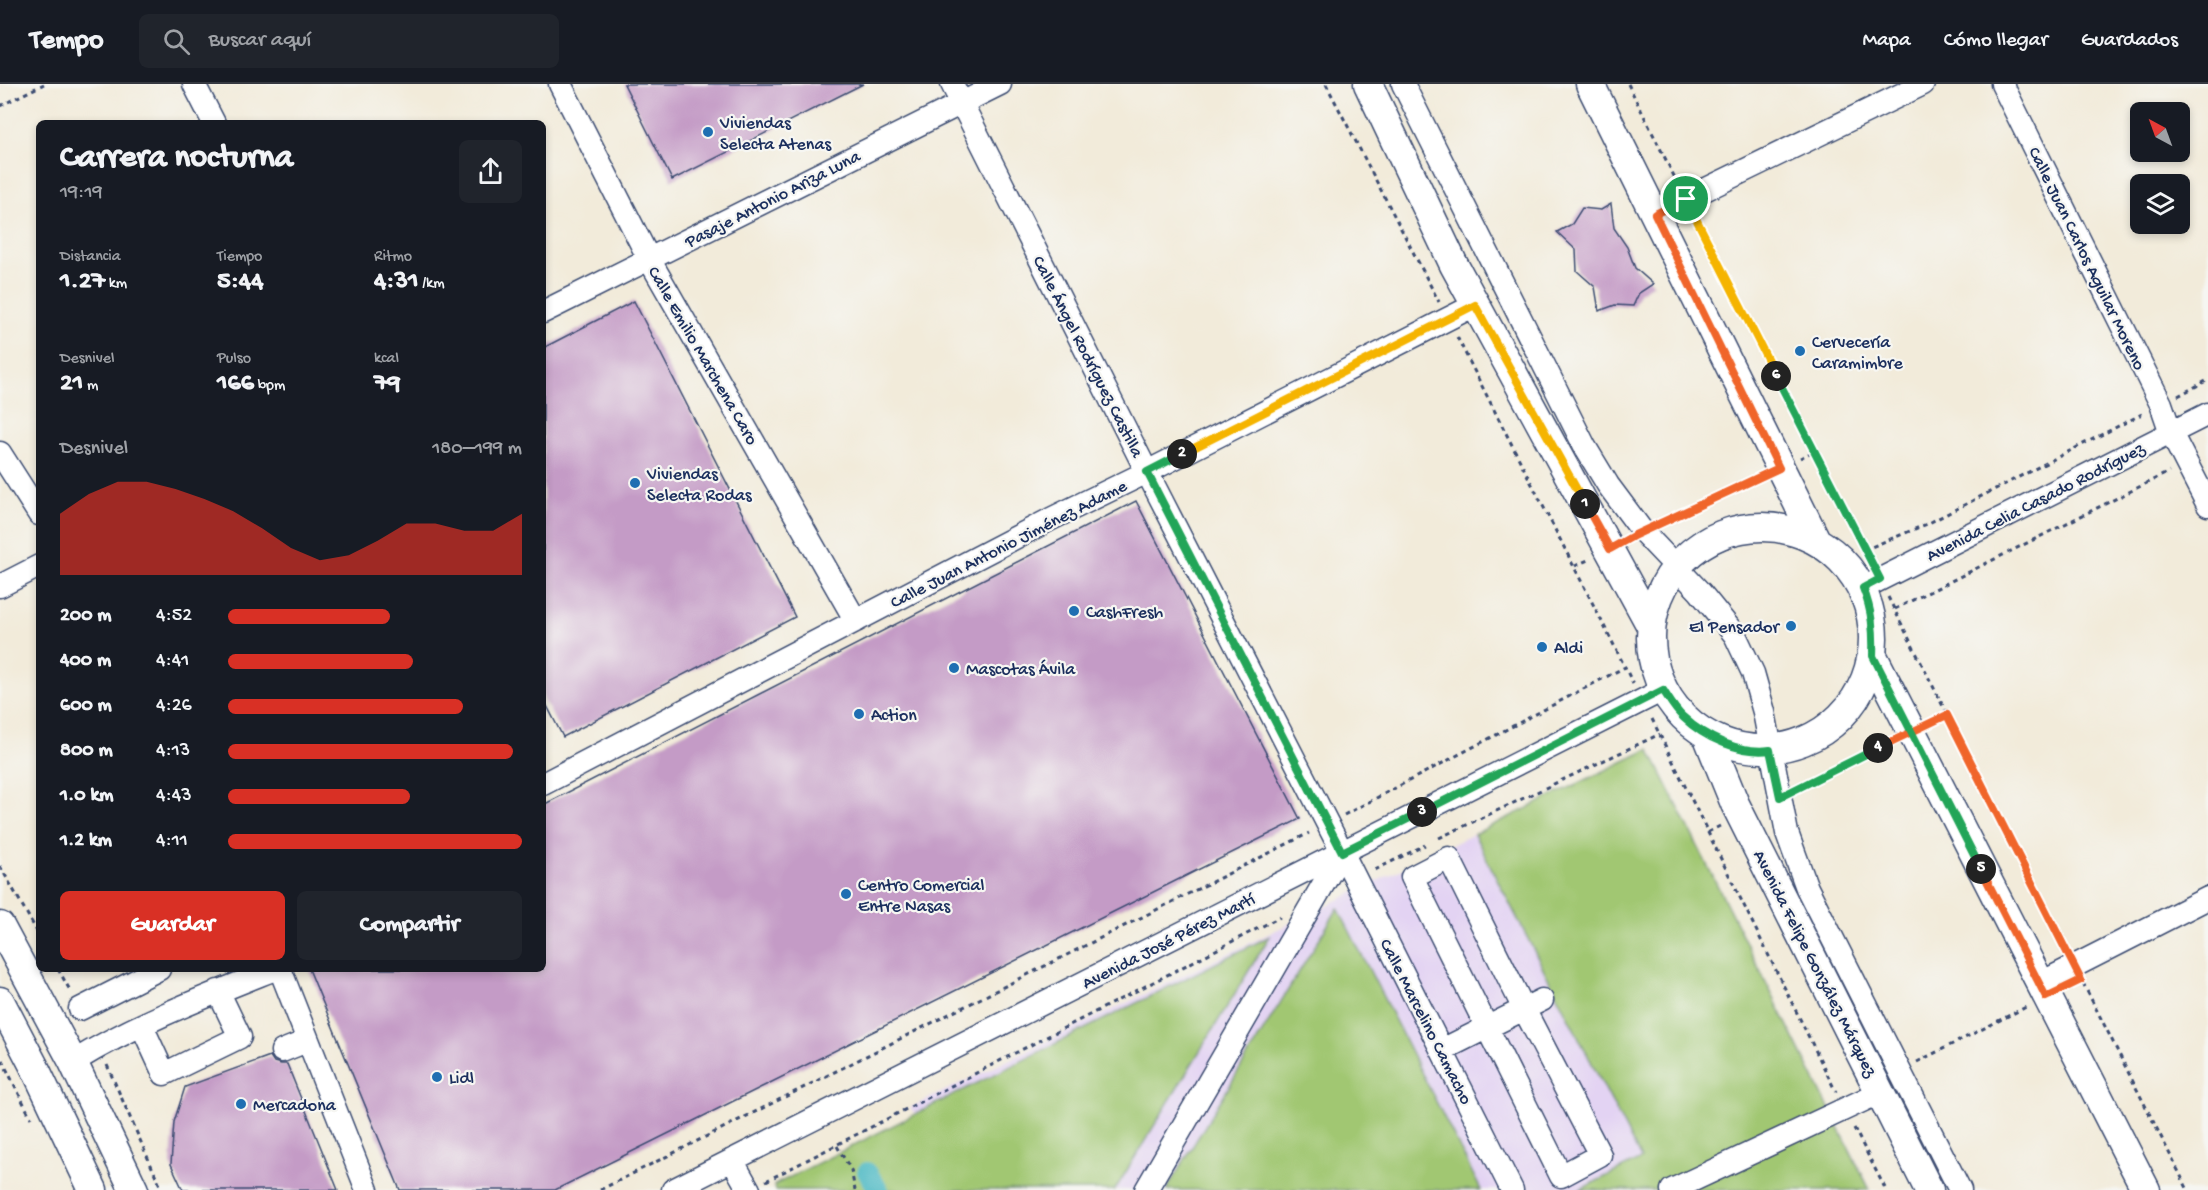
<!DOCTYPE html>
<html lang="es">
<head>
<meta charset="utf-8">
<style>
  :root { --surface:#171b24; --page:#20242c; --text:#f1f3f6; --muted:#9ea1a6; --line:#363941; --accent:#d93025 }
  body { margin:0; font-family:"Gochi Hand",sans-serif; background:var(--page); color:var(--text); height:100vh; display:flex; flex-direction:column; font-size:22px; white-space:nowrap }
  * { box-sizing:border-box; margin:0 }
  p { font-size:20px; color:var(--muted) }
  .icon { flex:none; width:33px; height:33px; fill:none; stroke:currentColor; stroke-width:2; stroke-linecap:round; stroke-linejoin:round }
  .map { position:relative; flex:1; overflow:hidden }
  .side { position:absolute; left:36px; top:36px; width:510px; height:852px; display:flex; flex-direction:column; background:var(--surface); border-radius:9px; box-shadow:0 3px 9px #0003 }
  .side>* { flex:none }
  .needle { width:39px; rotate:319deg }
  .fabs { position:absolute; left:2130px; top:18px; display:grid; gap:12px }
  .fabs a { display:grid; place-items:center; width:60px; height:60px; border-radius:9px; background:var(--surface); box-shadow:0 3px 9px #0003; font-size:30px }
  .pin { position:absolute; display:grid; place-items:center; width:51px; height:51px; color:#fff; margin:-26px; border:3px solid #fff; border-radius:50%; box-shadow:0 2px 6px #0007 }
  .km { position:absolute; width:30px; height:30px; margin:-15px; border-radius:50%; background:#222; color:#fff; font-size:16px; line-height:30px; text-align:center }
  .round { display:grid; place-items:center; flex:none; width:63px; height:63px; border-radius:9px; background:var(--page) }
  .summary { display:flex; align-items:center; justify-content:space-between; height:102px; padding:0 24px }
  h1 { font-size:33px; font-weight:700; line-height:45px }
  .stats { display:grid; grid-template-columns:repeat(3,1fr); gap:9px; height:102px; padding:6px 24px }
  .stats div { display:grid; align-content:center }
  .stats b { font-size:26px; font-weight:700 }
  .stats small { font-size:16px; font-weight:400 }
  .stats p { font-size:16px }
  .chart { height:168px; padding:12px 24px }
  .chart p { display:flex; justify-content:space-between }
  .chart svg { width:100%; height:108px; margin-top:6px; fill:var(--accent); opacity:.7 }
  .action { display:flex; gap:12px; margin-top:auto; padding:12px 24px }
  .action a { flex:1; height:69px; border-radius:9px; background:var(--accent); color:#fff; font-size:24px; font-weight:700; line-height:69px; text-align:center }
  .action a+a { background:var(--page); color:var(--text) }
  ul { padding:0 24px; list-style:none; font-size:20px }
  li { display:grid; grid-template-columns:96px 72px 1fr; align-items:center; height:45px }
  li i { height:15px; border-radius:8px; background:var(--accent) }
  header { display:flex; align-items:center; gap:36px; box-sizing:border-box; height:84px; padding:0 30px; background:var(--surface); border-bottom:2px solid var(--line) }
  header strong { font-size:28px }
  nav { display:flex; gap:33px; margin-inline-start:auto; font-size:21px }
  .search { width:420px; height:54px; background:var(--page); display:flex; align-items:center; gap:15px; box-sizing:border-box; padding:0 21px; border-radius:9px; color:var(--muted); font-size:22px }
  .map>svg:first-child { display:block }
</style>
</head>
<body>
<header>
<strong>Tempo</strong>
<div class="search"><svg class="icon" aria-label="search" viewBox="0 0 24 24"><circle cx="10" cy="10" r="6"/><path d="M15 15l6 6"/></svg>Buscar aquí</div>
<nav><a>Mapa</a><a>Cómo llegar</a><a>Guardados</a></nav>
</header>
<div class="map">
<svg width="2208" height="1106" viewBox="0 0 2208 1106">
  <rect width="100%" height="100%" fill="#f6f6f2"/>
  <filter id="ink" filterUnits="userSpaceOnUse"><feTurbulence type="fractalNoise" baseFrequency=".0167" numOctaves="2"/><feDisplacementMap in="SourceGraphic" scale="12" xChannelSelector="R" yChannelSelector="G"/><feConvolveMatrix kernelMatrix="1 2 1 2 8 2 1 2 1" color-interpolation-filters="sRGB"/></filter>
  <filter id="wash" filterUnits="userSpaceOnUse"><feTurbulence type="fractalNoise" baseFrequency=".008" numOctaves="4" result="noise"/><feDisplacementMap in="SourceGraphic" scale="24" xChannelSelector="R" yChannelSelector="G"/><feGaussianBlur stdDeviation="1.35" result="paint"/><feColorMatrix in="noise" values="0 0 0 0 0 0 0 0 0 0 0 0 0 0 0 0 0 1.4 0 .05"/><feComposite in="paint" operator="in"/></filter>
  <g filter="url(#wash)">
    <rect width="100%" height="100%" fill="#f2ebda"/>
    <path fill="#e3d3f3" d="M1649,665L1871,1106H985L910,1024Z"/>
    <path fill="#a1c772" stroke="#5e7b68" stroke-width="1.5" d="M1649,665L1870,1106H1579L1641,1075L1474,750Z
      M1338,824L1481,1106H1166Z
      M1270,852L1115,1106H776L774,1101Z"/>
    <g fill="none" stroke-linecap="round" stroke-linejoin="round">
      <path stroke="#4ab8c3" stroke-width="20" d="M867,1088L879,1106"/>
    </g>
    <g id="blocks">
      <path fill="#c49bc6" d="M624,0H863L672,96Z
        M1611,120L1614,144L1627,163L1635,184L1653,200L1639,209L1633,222L1615,221L1599,227L1595,203L1577,187L1576,166L1557,148L1572,140L1582,124L1601,126Z
        M634,217L795,533L563,653L543,614V264Z
        M1136,417L1300,735L555,1106H400L309,885H543V721Z
        M270,972L274,978L281,980H287L338,1106H183L171,1080L174,1038L185,1003Z"/>
    </g>
  </g>
  <g filter="url(#ink)">
    <use href="#blocks" fill-opacity="0" stroke="#3b4b71" stroke-width="1.5"/>
    <g fill="none" stroke-linecap="round" stroke-linejoin="round">
      <g stroke="#3b4b71" stroke-width="25">
        <path id="minor" d="M194,0L214,39
          M560,0L649,175L856,537
          M952,0L1147,388L1342,768L1512,1106
          M1403,0L1585,363L1608,401L1643,448L1700,508L1735,551L1753,589L1764,628L1787,749L1807,804L1960,1106
          M2002,0L2161,320L2171,349L2208,421
          M1655,130L1923,0
          M543,228L1000,0
          M0,369L39,430
          M0,502L39,482
          M1863,504L2208,330
          M543,700L1051,435L1147,388L1475,221
          M280,885L367,1106
          M2039,900L2208,814
          M80,925L159,885
          M142,942L164,990L240,953L218,907
          M1442,966L1524,925L1449,774L1412,793L1561,1092L1600,1071L1524,925L1542,916
          M282,967L307,957
          M73,978C136,939 207,912 275,885
          M732,1076L749,1106
          M673,1106L1663,606
          M1146,1106L1342,768
          M1672,1106L1881,1008"/>
      </g>
      <g stroke="#3b4b71" stroke-width="31">
        <path id="major" d="M1368,0L1454,181L1651,542
          M1590,0L1816,456
          M1651 554a111 111 0 1 1 222 0a111 111 0 1 1-222 0Z
          M1873,572L2146,1106
          M1707,651L1735,720L1929,1106
          M0,842L73,978L134,1106
          M0,917L35,984L93,1106"/>
      </g>
      <path stroke="#3b4b71" stroke-width="3" stroke-dasharray="4.5 4.5" stroke-linecap="butt" d="M1326,0L1439,218
        M1628,0L1677,98
        M0,22L44,0
        M1695,134L1871,478
        M1457,253L1625,583
        M2178,312L2208,296
        M1800,374L1814,367
        M1661,439L1758,394
        M1864,466L1927,440L2142,330
        M1575,482L1588,476
        M1888,513L2065,864
        M1895,525L2169,388
        M1652,635L1836,1008
        M1933,638L1947,631
        M1798,704L1892,657
        M1344,731L1625,583L1633,600
        M1708,748L1720,742
        M1439,754L1660,650
        M0,782L39,851
        M1375,786L1425,761
        M58,885L71,908
        M2083,899L2188,1106
        M2,976L31,1034
        M1917,978L2026,923
        M107,981L162,1106
        M1854,1044L1886,1106
        M837,1062L851,1086L855,1106
        M766,1097L1280,833
        M600,1106L1309,749"/>
      <use href="#minor" stroke="#fff" stroke-width="22"/>
      <use href="#major" stroke="#fff" stroke-width="28"/>
    </g>
  </g>
  <g fill="none" stroke-linecap="round" stroke-linejoin="round" filter="url(#ink)">
    <g stroke="#fff" stroke-width="12">
      <path id="split-1" d="M1585,420L1610,465L1635,451L1779,384L1655,130L1686,115"/>
    </g>
    <g stroke="#fff" stroke-width="12">
      <path id="split-2" d="M1182,370L1475,221L1585,420"/>
    </g>
    <g stroke="#fff" stroke-width="12">
      <path id="split-3" d="M1182,370L1147,388L1342,768L1422,728"/>
    </g>
    <g stroke="#fff" stroke-width="12">
      <path id="split-4" d="M1422,728L1663,606C1669,615 1675,626 1683,633C1705,654 1740,670 1770,666L1780,713L1878,664"/>
    </g>
    <g stroke="#fff" stroke-width="12">
      <path id="split-5" d="M1878,664L1947,631L2081,896L2046,913L1981,785"/>
    </g>
    <g stroke="#fff" stroke-width="12">
      <path id="split-6" d="M1776,292L1880,495L1863,504C1872,527 1874,547 1873,572L1981,785"/>
    </g>
    <g stroke="#fff" stroke-width="12">
      <path id="split-7" d="M1686,115L1776,292"/>
    </g>
    <use href="#split-1" stroke="#f0652b" stroke-width="8"/>
    <use href="#split-2" stroke="#f5b400" stroke-width="8"/>
    <use href="#split-3" stroke="#22a559" stroke-width="8"/>
    <use href="#split-4" stroke="#22a559" stroke-width="8"/>
    <use href="#split-5" stroke="#f0652b" stroke-width="8"/>
    <use href="#split-6" stroke="#22a559" stroke-width="8"/>
    <use href="#split-7" stroke="#f5b400" stroke-width="8"/>
  </g>
  <g fill="#1f6fb2" stroke="#f6f6f2" stroke-width="2">
    <circle cx="708" cy="48" r="6"/>
    <circle cx="1800" cy="267" r="6"/>
    <circle cx="635" cy="399" r="6"/>
    <circle cx="1074" cy="527" r="6"/>
    <circle cx="1791" cy="542" r="6"/>
    <circle cx="1542" cy="563" r="6"/>
    <circle cx="954" cy="584" r="6"/>
    <circle cx="859" cy="630" r="6"/>
    <circle cx="846" cy="810" r="6"/>
    <circle cx="437" cy="993" r="6"/>
    <circle cx="241" cy="1020" r="6"/>
  </g>
  <g text-anchor="middle" stroke-width="4.5" stroke-linejoin="round" paint-order="stroke">
    <g font-size="18" fill="#1b2f5e" stroke="#f6f6f2" text-anchor="start">
      <text x="720" y="44">Viviendas<tspan x="720" dy="21">Selecta Atenas</tspan></text>
      <text x="1812" y="263">Cervecería<tspan x="1812" dy="21">Caramimbre</tspan></text>
      <text x="647" y="395">Viviendas<tspan x="647" dy="21">Selecta Rodas</tspan></text>
      <text x="1086" y="533">CashFresh</text>
      <text x="1779" y="548" text-anchor="end">El Pensador</text>
      <text x="1554" y="569">Aldi</text>
      <text x="966" y="590">Mascotas Ávila</text>
      <text x="871" y="636">Action</text>
      <text x="858" y="806">Centro Comercial<tspan x="858" dy="21">Entre Nasas</tspan></text>
      <text x="449" y="999">Lidl</text>
      <text x="253" y="1026">Mercadona</text>
    </g>
    <g font-size="18" fill="#1b2f5e" stroke="#f6f6f2">
      <text transform="translate(772 114) rotate(-27)" y="6">Pasaje Antonio Ariza Luna</text>
      <text transform="translate(2088 174) rotate(64)" y="6">Calle Juan Carlos Aguilar Moreno</text>
      <text transform="translate(704 271) rotate(60)" y="6">Calle Emilio Marchena Caro</text>
      <text transform="translate(1089 272) rotate(63)" y="6">Calle Ángel Rodríguez Castilla</text>
      <text transform="translate(2035 417) rotate(-27)" y="6">Avenida Celia Casado Rodríguez</text>
      <text transform="translate(1008 459) rotate(-27)" y="6">Calle Juan Antonio Jiménez Adame</text>
      <text transform="translate(1168 856) rotate(-27)" y="6">Avenida José Pérez Martí</text>
      <text transform="translate(1816 879) rotate(63)" y="6">Avenida Felipe González Márquez</text>
      <text transform="translate(1427 937) rotate(63)" y="6">Calle Marcelino Camacho</text>
    </g>
  </g>
</svg>
<div class="fabs">
<a><svg class="needle" viewBox="-14 -14 28 28"><path d="M0-13l5 13h-10z" fill="#e53935"/><path d="M0 13l5-13h-10z" fill="#9ea1a6"/></svg></a>
<a><svg class="icon" aria-label="layers" viewBox="0 0 24 24"><path d="M12 4l9 5-9 5-9-5zM3 14l9 5 9-5"/></svg></a>
</div>
<div class="pin" style="left:1686px;top:115px;background:#1e9e55"><svg class="icon" aria-label="arrive" viewBox="0 0 24 24"><path d="M6 21V4h12l-3 4 3 4H6"/></svg></div>
<b class="km" style="left:1585px;top:420px">1</b>
<b class="km" style="left:1182px;top:370px">2</b>
<b class="km" style="left:1422px;top:728px">3</b>
<b class="km" style="left:1878px;top:664px">4</b>
<b class="km" style="left:1981px;top:785px">5</b>
<b class="km" style="left:1776px;top:292px">6</b>
<section class="side">
<div class="summary"><div><h1>Carrera nocturna</h1><p>19:19</p></div><a class="round"><svg class="icon" aria-label="share" viewBox="0 0 24 24"><path d="M12 15V3M7 8l5-5 5 5M5 13v7h14v-7"/></svg></a></div>
<div class="stats">
<div><p>Distancia</p><b>1.27<small> km</small></b></div>
<div><p>Tiempo</p><b>5:44</b></div>
<div><p>Ritmo</p><b>4:31<small> /km</small></b></div>
</div>
<div class="stats">
<div><p>Desnivel</p><b>21<small> m</small></b></div>
<div><p>Pulso</p><b>166<small> bpm</small></b></div>
<div><p>kcal</p><b>79</b></div>
</div>
<div class="chart"><p><span>Desnivel</span>180–199 m</p>
<svg viewBox="0 0 160 44" preserveAspectRatio="none"><path d="M0 44V19L10 11L20 6L30 6L40 9L50 13L60 18L70 25L80 33L90 38L100 36L110 30L120 23L130 23L140 26L150 26L160 19V44z"/></svg>
</div>
<ul>
<li><b>200 m</b>4:52<i style="width:55%"></i></li>
<li><b>400 m</b>4:41<i style="width:63%"></i></li>
<li><b>600 m</b>4:26<i style="width:80%"></i></li>
<li><b>800 m</b>4:13<i style="width:97%"></i></li>
<li><b>1.0 km</b>4:43<i style="width:62%"></i></li>
<li><b>1.2 km</b>4:11<i style="width:100%"></i></li>
</ul>
<div class="action"><a>Guardar</a><a>Compartir</a></div>
</section>
</div>
</body>
</html>
